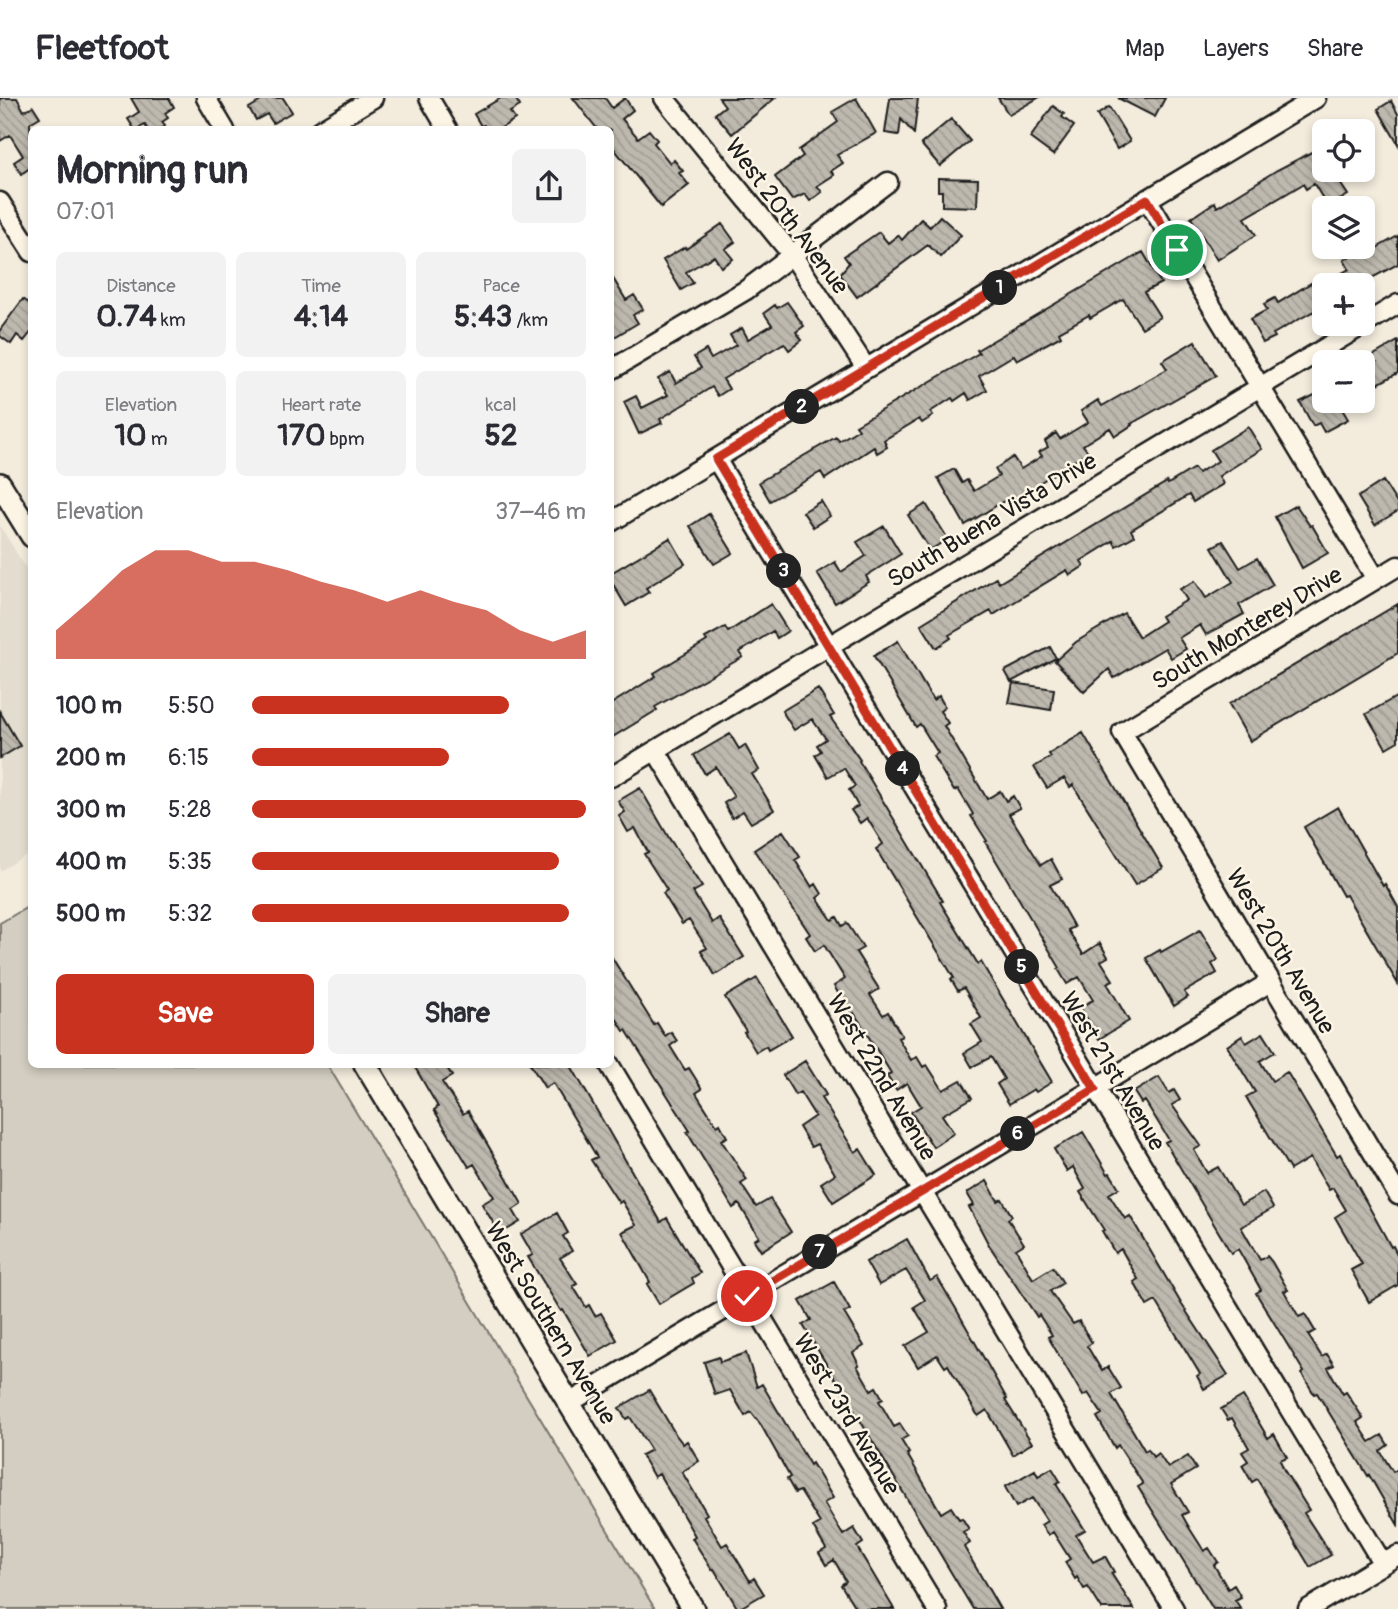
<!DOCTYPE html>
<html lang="en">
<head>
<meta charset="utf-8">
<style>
  :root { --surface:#fff; --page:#f2f2f3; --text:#2b2b33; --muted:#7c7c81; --line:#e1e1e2; --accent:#c8321e }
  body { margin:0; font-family:Pangolin,sans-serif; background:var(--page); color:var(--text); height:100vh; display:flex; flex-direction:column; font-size:26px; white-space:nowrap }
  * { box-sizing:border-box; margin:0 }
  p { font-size:23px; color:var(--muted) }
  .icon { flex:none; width:38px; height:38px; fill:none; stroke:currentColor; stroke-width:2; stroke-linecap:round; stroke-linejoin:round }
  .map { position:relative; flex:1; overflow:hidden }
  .details { position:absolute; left:28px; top:28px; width:586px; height:942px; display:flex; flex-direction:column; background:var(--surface); border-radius:10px; box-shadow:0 4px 10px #0003 }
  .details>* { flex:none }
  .buttons { position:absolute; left:1312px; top:21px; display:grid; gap:14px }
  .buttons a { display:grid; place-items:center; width:63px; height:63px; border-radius:10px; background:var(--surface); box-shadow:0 4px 10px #0003; font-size:35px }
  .pin { position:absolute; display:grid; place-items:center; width:60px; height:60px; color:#fff; margin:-30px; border:4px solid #fff; border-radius:50%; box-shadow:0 2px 7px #0007 }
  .km { position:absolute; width:35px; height:35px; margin:-18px; border-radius:50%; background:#222; color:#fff; font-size:19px; line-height:35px; text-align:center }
  .round { display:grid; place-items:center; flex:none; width:74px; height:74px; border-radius:10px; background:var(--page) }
  .overview { display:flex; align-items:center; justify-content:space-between; height:119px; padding:0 28px }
  h1 { font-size:38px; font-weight:800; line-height:52px }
  .metrics { display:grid; grid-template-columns:repeat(3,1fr); gap:10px; height:119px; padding:7px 28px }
  .metrics div { display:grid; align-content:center; border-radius:10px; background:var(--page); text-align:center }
  .metrics b { font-size:30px; font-weight:800 }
  .metrics small { font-size:19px; font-weight:400 }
  .metrics p { font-size:19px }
  .chart { height:196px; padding:14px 28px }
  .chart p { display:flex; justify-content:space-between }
  .chart svg { width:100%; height:126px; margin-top:7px; fill:var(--accent); opacity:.7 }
  .button { display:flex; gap:14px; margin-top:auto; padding:14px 28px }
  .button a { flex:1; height:80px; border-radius:10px; background:var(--accent); color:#fff; font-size:28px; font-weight:800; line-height:80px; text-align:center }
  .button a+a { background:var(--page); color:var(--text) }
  ul { padding:0 28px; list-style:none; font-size:23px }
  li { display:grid; grid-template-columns:112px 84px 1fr; align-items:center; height:52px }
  li i { height:18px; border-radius:9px; background:var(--accent) }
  header { display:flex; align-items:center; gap:42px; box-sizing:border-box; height:98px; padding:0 35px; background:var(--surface); border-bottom:2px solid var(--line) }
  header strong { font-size:33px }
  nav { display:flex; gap:38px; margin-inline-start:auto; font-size:24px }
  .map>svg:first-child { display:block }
</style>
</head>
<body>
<header>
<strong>Fleetfoot</strong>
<nav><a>Map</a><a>Layers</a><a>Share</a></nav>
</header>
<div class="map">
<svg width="1398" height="1511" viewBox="0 0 1398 1511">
  <defs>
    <pattern id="building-back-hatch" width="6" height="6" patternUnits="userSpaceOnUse" patternTransform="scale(1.75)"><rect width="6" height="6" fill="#beb9ae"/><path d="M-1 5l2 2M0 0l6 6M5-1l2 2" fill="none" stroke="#a39e95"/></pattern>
  </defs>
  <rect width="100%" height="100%" fill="#f3ecdd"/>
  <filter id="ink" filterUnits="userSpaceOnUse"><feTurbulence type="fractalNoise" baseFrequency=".0143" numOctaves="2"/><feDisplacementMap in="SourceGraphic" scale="14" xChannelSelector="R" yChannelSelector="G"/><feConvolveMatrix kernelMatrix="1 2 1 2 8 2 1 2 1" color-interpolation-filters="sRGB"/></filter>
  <g filter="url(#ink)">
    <path fill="#e3ddcf" d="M0,428L32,480L31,754L0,773Z"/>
    <path fill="#d3cec1" stroke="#78756e" stroke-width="2" d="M31,807L32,966H327L655,1511H0V825Z"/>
    <path fill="url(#building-back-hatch)" stroke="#1c1c1c" stroke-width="2" d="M0,0H17L24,13L33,8L40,19L30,25L32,73L30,70L21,76L14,64L23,58L10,37L0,43Z
      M131,0H169L174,9L165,15L168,20L162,24L165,28L158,32H148L145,27L135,32L128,21L139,14Z
      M266,0H283L292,14L273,25L267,16L256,22L249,10Z
      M501,0H515L520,8L510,14L515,21L498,32H487L484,27L481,28L474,16Z
      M573,0H605L612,10L625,0L633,12L622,21L638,40L649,32L657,42L654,45L670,65L674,62L683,73L679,75L689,87L661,109L611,47V32H598Z
      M719,0H775L732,36L715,16L725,8Z
      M856,0L876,35L837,57L843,65L831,73L834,77L817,88L822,94L810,103L805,96L792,102L775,79L803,58L799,52L838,24L832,14Z
      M890,0H918L914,36L901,21L899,37L885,35Z
      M998,0H1038L1009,17Z
      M1118,0H1165L1155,19Z
      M1391,3L1398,16V46L1378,11Z
      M1053,8L1064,16L1062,19L1074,28L1053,57L1030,40Z
      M1109,9L1130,43L1117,51L1097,17Z
      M951,21L970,43L940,68L921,46Z
      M1325,47V72H1356L1338,82L1348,97L1328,109L1314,86L1306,91L1303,86L1245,120L1256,137L1217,162L1191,120L1215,104L1217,109L1277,72Z
      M938,80L978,81L977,109L942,108V93H938Z
      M940,118L961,137L941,159L928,147L857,199L840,176L849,165L844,158L879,134L888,145L898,137L902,142L921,121L930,129Z
      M722,126L735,144L725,151L733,161L721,169L714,158L686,174L693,185L681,192L663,162L685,149L686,151Z
      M1398,138V166L1359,187H1325V210L1315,216L1314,213L1273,236L1275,239L1263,245L1250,221L1267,212L1264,206L1275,200L1278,205L1316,182L1319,188L1349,171L1344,162L1370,147L1373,152Z
      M1143,154L1161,185L1144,194L1160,219L1142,230L1123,201L1090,220L1089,217L1059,234L1061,238L1017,262L1014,257L979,278L987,292L970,302L966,295L954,303L952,300L930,314L933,318L922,325L919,321L884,342L887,349L877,355L874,349L825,381L821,374L770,403L759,384L836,339L839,343L859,331L856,327L979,255L977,252Z
      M611,177L626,202L634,197L643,211L633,217L638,225L611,241Z
      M23,201L32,207V233L24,243L17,237L11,246L0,238V232Z
      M787,204L804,228L796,234L802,242L789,252L784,245L723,281L729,291L718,298L712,289L660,321L662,325L639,336L624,304L636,298L642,310L668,297L658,281L670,274L676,285L701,270L694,259L706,252L711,261L736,247L730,237L742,230L748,241L772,227L764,215L775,207L777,210Z
      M1195,243L1216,278L1131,326L1132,327L1115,338L1110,330L1083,347L1088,354L1014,401L1012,398L965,427L938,380L954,371L962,385L967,382L974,393L999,378L995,371L1013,359L1021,371L1042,358L1039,354L1048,349L1045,343L1056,335L1060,341L1088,324L1081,313L1098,302L1102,308L1167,271L1162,263Z
      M1398,243V275L1363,294V271L1375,264H1362Z
      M1325,292V303H1357L1342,311L1348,321L1324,334L1319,325L1313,328L1300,304Z
      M1248,329L1262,351L1219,378L1223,386L1193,404L1189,397L1131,432L1134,438L1116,448L1113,443L1081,463L1084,468L1070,477L1067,472L993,517L991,513L949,537L951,540L936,550L921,526L996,480L999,485L1167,384L1168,386L1194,370L1198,375L1218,363L1211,352Z
      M1383,383L1398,407V413L1375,427L1358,399Z
      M821,403L830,418L813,429L803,414Z
      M926,406L948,441L930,452L908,417Z
      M1296,407L1310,428L1312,427L1328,455L1302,470L1275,419Z
      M709,416L733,455L714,466L690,428Z
      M884,428L901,456L866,478L869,484L835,505L817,475L835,464L841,474L866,458L857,444Z
      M670,440L685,466L646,490L649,494L626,508L611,483V475Z
      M1223,443L1240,470L1257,460L1273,487L1239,507L1244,516L1206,537L1200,527L1179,540L1186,551L1171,560L1165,550L1114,580L1109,571L1084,594L1055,563L1076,544L1124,515L1139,539L1164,523L1161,518L1187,502L1180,491L1195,483L1206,500L1233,484L1212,449Z
      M771,506L788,533L777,540L773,533L740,554L743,559L655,609L657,612L611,640V606L656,578L654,575L707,543L705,540L725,529L728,534Z
      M1398,506V555L1250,643L1229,606Z
      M898,543L933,602L939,598L945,609L940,613L948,625L944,628L987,701L1000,693L1006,703L1013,698L1020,710L1009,716L1041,767L1051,761L1062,781L1050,787L1074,829L1068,832L1083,856L1100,845L1108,859L1101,863L1113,882L1107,885L1129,923L1099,941L1080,909L1093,902L1079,879L1067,886L1058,871L1060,870L985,744L987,743L971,718L973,716L958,691L954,693L933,658L938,655L920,626L916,629L874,558Z
      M1050,549L1056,560L1011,584L1005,573Z
      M1013,585L1054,591L1051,612L1009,605Z
      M818,591L834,617L830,619L860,662L859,663L943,803L940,804L978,866L981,864L1052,984L1036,994L1034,991L1009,1006L997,986L1004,981L991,959L972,969L964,955L982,944L971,926L981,920L964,890L958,893L951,881L954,880L876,751L883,746L867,720L860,725L851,712L858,708L849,692L855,688L844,670L828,679L815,657L821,653L817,647L826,641L812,621L794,632L782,613Z
      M1398,598V643L1386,650L1366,616Z
      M0,614L20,648L0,660Z
      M1083,635L1163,770L1135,787L1073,687L1070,689L1064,680L1047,690L1034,669L1051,659L1049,656Z
      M730,636L739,651L745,647L759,672L752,676L774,712L751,725L743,713L732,720L724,705L734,699L716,669L705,676L694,657Z
      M640,690L669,740L702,789L693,794L712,825L719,820L744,859L715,877L701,853L707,850L689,822L682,826L663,795L667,792L644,756L648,754L635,730L628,734L619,718L625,714L618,703Z
      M1338,709L1383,788L1385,786L1398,809V886L1346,797L1343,798L1304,729Z
      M783,733L800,759L795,762L812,789L816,786L822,796L817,800L832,822L837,819L842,828L847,825L863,850L856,854L879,891L870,897L883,917L888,914L902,938L898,940L911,962L917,959L923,969L927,967L943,992L961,982L972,1000L942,1017L954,1035L933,1049L911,1014L921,1008L907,985L896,992L887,978L891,975L854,915L851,917L834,888L845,881L824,847L815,853L806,839L810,836L754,752Z
      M1200,832L1218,862L1212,866L1217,875L1184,894L1188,899L1174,908L1146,860L1160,852L1161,854Z
      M611,858L654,927L657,925L665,938L671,934L677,943L670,948L685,972L689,970L702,991L696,995L717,1028L720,1026L727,1039L721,1042L747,1082L741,1086L756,1109L770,1101L791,1134L761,1153L754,1142L759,1139L739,1106L733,1110L687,1034L690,1033L626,932L624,933L611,912Z
      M757,880L792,938L768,952L766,948L756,954L744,934L746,933L725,899Z
      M1263,935L1275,954L1260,963L1272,983L1287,974L1337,1058L1340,1056L1391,1149L1393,1148L1398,1158V1187L1369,1204L1351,1172L1362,1166L1335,1119L1346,1112L1333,1090L1329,1092L1310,1060L1290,1072L1246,999L1255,994L1227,948L1242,938L1246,945Z
      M805,963L826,997L821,1000L855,1054L860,1051L876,1077L833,1104L821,1085L835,1076L817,1046L811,1049L799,1029L815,1018L800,994L795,997L783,977Z
      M413,966H445L452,978L442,984L463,1016L468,1013L522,1106L513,1112L520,1124L500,1136L482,1106L494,1099L474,1066L469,1069L434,1012L438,1009Z
      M530,966H570L661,1124L667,1120L700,1175L692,1180L694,1185L659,1206L647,1186L650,1184L622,1134L636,1127L622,1103L619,1105L591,1062L597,1059L553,985L545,990Z
      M1159,979L1169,995L1174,992L1180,1002L1172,1007L1201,1048L1194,1052L1207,1075L1218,1069L1241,1107L1264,1094L1273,1110L1241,1129L1260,1162L1267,1158L1272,1164L1288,1192L1284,1193L1299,1219L1305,1216L1315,1233L1308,1237L1322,1259L1327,1256L1334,1267L1328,1270L1343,1296L1346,1294L1363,1320L1357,1324L1370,1344L1382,1337L1388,1347L1380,1353L1393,1374L1398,1371V1427L1369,1377L1368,1378L1317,1295L1314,1296L1302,1276L1304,1274L1256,1195L1261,1192L1238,1151L1231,1155L1165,1044L1169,1042L1145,1003L1141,1005L1134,994Z
      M1083,1034L1108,1076L1110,1075L1119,1090L1109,1096L1125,1121L1130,1118L1182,1207L1228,1277L1204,1291L1197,1278L1200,1276L1156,1203L1147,1208L1134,1184L1138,1181L1121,1151L1115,1155L1102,1133L1104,1132L1080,1094L1085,1091L1073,1069L1067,1073L1054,1051Z
      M987,1083L998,1103L1002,1101L1012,1118L1008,1121L1024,1146L1016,1151L1033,1181L1053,1169L1063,1185L1050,1193L1073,1226L1079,1223L1092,1245L1087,1248L1102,1273L1108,1269L1121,1290L1111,1296L1145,1353L1148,1351L1153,1359L1158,1355L1168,1370L1188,1358L1196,1371L1171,1386L1188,1414L1182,1417L1190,1431L1204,1453L1209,1450L1218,1464L1214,1467L1228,1491L1234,1487L1241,1499L1235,1502L1241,1511H1213L1138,1389L1143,1386L1118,1347L1115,1350L1097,1319L1102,1316L1088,1295L1083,1298L1048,1239L1052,1237L1039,1217L1037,1219L989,1147L969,1109L974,1107L967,1095Z
      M557,1115L568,1135L563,1138L572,1153L560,1160L577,1186L573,1188L586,1209L589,1207L595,1218L601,1215L617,1242L590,1258L563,1212L561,1213L528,1159L533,1157L521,1136Z
      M907,1141L930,1183L937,1179L955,1209L1007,1301L1005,1302L1032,1345L1013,1357L987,1312L978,1318L948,1267L945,1269L937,1257L918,1269L905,1248L929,1234L914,1209L925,1202L906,1172L879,1187L866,1164Z
      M834,1184L850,1212L844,1215L864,1248L853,1255L859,1267L857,1268L871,1292L876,1289L883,1301L879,1303L894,1329L900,1326L908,1338L901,1342L909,1355L907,1356L941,1415L951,1409L959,1421L962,1420L969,1431L963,1434L970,1445L964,1449L1000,1511H973L803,1227L811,1222L800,1203Z
      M746,1255L757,1289L762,1286L810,1367L812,1365L833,1400L824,1405L843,1437L854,1430L863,1445L857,1449L894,1511H856L841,1487L846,1483L834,1462L826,1467L819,1455L826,1451L813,1429L820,1425L800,1393L795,1395L787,1381L790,1379L761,1327L751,1314L745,1318L730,1292L715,1297L704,1264L719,1259L720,1264Z
      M649,1292L676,1337L683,1346L687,1343L699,1363L682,1374L707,1416L704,1418L722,1448L727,1445L750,1483L754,1480L764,1496L738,1511L714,1471L712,1472L692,1440L695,1438L659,1376L654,1379L641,1357L651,1352L630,1319L626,1321L619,1310Z
      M1243,1298L1268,1340L1274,1336L1287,1359L1280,1362L1284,1372L1309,1412L1304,1415L1331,1457L1310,1469L1257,1381L1252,1384L1242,1367L1248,1363L1242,1354L1249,1350L1232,1320L1228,1322L1221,1311Z
      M1052,1370L1060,1383L1056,1386L1085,1432L1076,1437L1093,1464L1105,1458L1114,1474L1111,1475L1134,1511H1102L1088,1489L1084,1491L1077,1479L1075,1481L1065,1464L1070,1461L1053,1434L1048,1437L1041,1427L1047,1423L1032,1400L1016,1409L1005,1389L1035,1372L1038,1378Z"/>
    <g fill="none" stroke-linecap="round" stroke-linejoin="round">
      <g stroke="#1c1c1c" stroke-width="23">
        <path id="minor" d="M206,0L225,32
          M429,0L448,32
          M664,0L793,158L866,270
          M320,32L373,0
          M1147,101L1376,481
          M0,104L32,154
          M611,272L746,192L888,84
          M716,361L1383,1466
          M611,424L1316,0
          M1398,468L1122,634L1398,1097
          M656,653L1174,1511
          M611,679L1398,206
          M609,966L937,1511
          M569,1305C803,1164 1038,1026 1270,884
          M1308,1511L1398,1457"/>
      </g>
      <g stroke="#1c1c1c" stroke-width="26">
        <path id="major" d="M0,386L32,438
          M365,966L693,1511"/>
      </g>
      <use href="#minor" stroke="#fcf5e5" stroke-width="18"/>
      <use href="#major" stroke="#fcf5e5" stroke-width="21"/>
    </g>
  </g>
  <g fill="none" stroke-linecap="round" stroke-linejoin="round" filter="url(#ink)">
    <g stroke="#fff" stroke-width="14">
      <path id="route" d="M747,1198L1095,991L716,361L1147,101L1177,152"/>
    </g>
    <use href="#route" stroke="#c8321e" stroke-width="9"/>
  </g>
  <g text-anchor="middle" stroke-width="5" stroke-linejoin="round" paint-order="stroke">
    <g font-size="24" fill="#1c1c1c" stroke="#fcf5e5">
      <text transform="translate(787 118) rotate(53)" y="8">West 20th Avenue</text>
      <text transform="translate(992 422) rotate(-31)" y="8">South Buena Vista Drive</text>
      <text transform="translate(1247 530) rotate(-31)" y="8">South Monterey Drive</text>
      <text transform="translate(1281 853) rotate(59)" y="8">West 20th Avenue</text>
      <text transform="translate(1113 973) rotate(59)" y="8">West 21st Avenue</text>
      <text transform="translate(882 979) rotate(59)" y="8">West 22nd Avenue</text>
      <text transform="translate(551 1225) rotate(59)" y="8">West Southern Avenue</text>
      <text transform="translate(847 1316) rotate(59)" y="8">West 23rd Avenue</text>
    </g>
  </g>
</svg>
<div class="buttons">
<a><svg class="icon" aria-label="locate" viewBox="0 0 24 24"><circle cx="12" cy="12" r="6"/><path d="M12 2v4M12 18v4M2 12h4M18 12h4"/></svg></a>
<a><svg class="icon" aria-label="layers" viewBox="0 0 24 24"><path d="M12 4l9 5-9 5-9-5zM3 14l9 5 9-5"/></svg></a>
<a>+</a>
<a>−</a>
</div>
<div class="pin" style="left:1177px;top:152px;background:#1e9e55"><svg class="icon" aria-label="arrive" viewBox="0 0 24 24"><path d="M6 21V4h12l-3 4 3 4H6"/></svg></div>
<div class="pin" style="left:747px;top:1198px;background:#d93025"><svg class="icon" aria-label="check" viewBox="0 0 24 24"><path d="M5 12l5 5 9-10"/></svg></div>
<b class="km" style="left:1000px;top:190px">1</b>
<b class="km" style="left:802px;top:309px">2</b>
<b class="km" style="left:784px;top:473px">3</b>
<b class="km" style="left:903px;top:671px">4</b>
<b class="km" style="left:1022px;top:869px">5</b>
<b class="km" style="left:1018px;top:1036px">6</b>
<b class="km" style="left:820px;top:1154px">7</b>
<section class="details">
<div class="overview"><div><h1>Morning run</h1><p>07:01</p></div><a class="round"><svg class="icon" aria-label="share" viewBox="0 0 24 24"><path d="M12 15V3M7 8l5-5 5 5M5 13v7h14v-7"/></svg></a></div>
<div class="metrics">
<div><p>Distance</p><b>0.74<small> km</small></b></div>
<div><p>Time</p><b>4:14</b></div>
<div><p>Pace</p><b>5:43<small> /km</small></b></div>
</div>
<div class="metrics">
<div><p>Elevation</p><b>10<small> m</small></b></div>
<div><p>Heart rate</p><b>170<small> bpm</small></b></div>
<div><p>kcal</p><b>52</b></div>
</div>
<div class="chart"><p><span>Elevation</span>37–46 m</p>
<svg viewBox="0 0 160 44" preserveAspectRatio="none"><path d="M0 44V34L10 24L20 13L30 6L40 6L50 10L60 10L70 13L80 17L90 20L100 24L110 20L120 24L130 27L140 34L150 38L160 34V44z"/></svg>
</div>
<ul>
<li><b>100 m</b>5:50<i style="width:77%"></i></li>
<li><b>200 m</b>6:15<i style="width:59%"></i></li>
<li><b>300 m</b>5:28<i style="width:100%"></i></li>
<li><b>400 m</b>5:35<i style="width:92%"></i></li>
<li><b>500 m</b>5:32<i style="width:95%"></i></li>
</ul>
<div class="button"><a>Save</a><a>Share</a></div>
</section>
</div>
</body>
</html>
